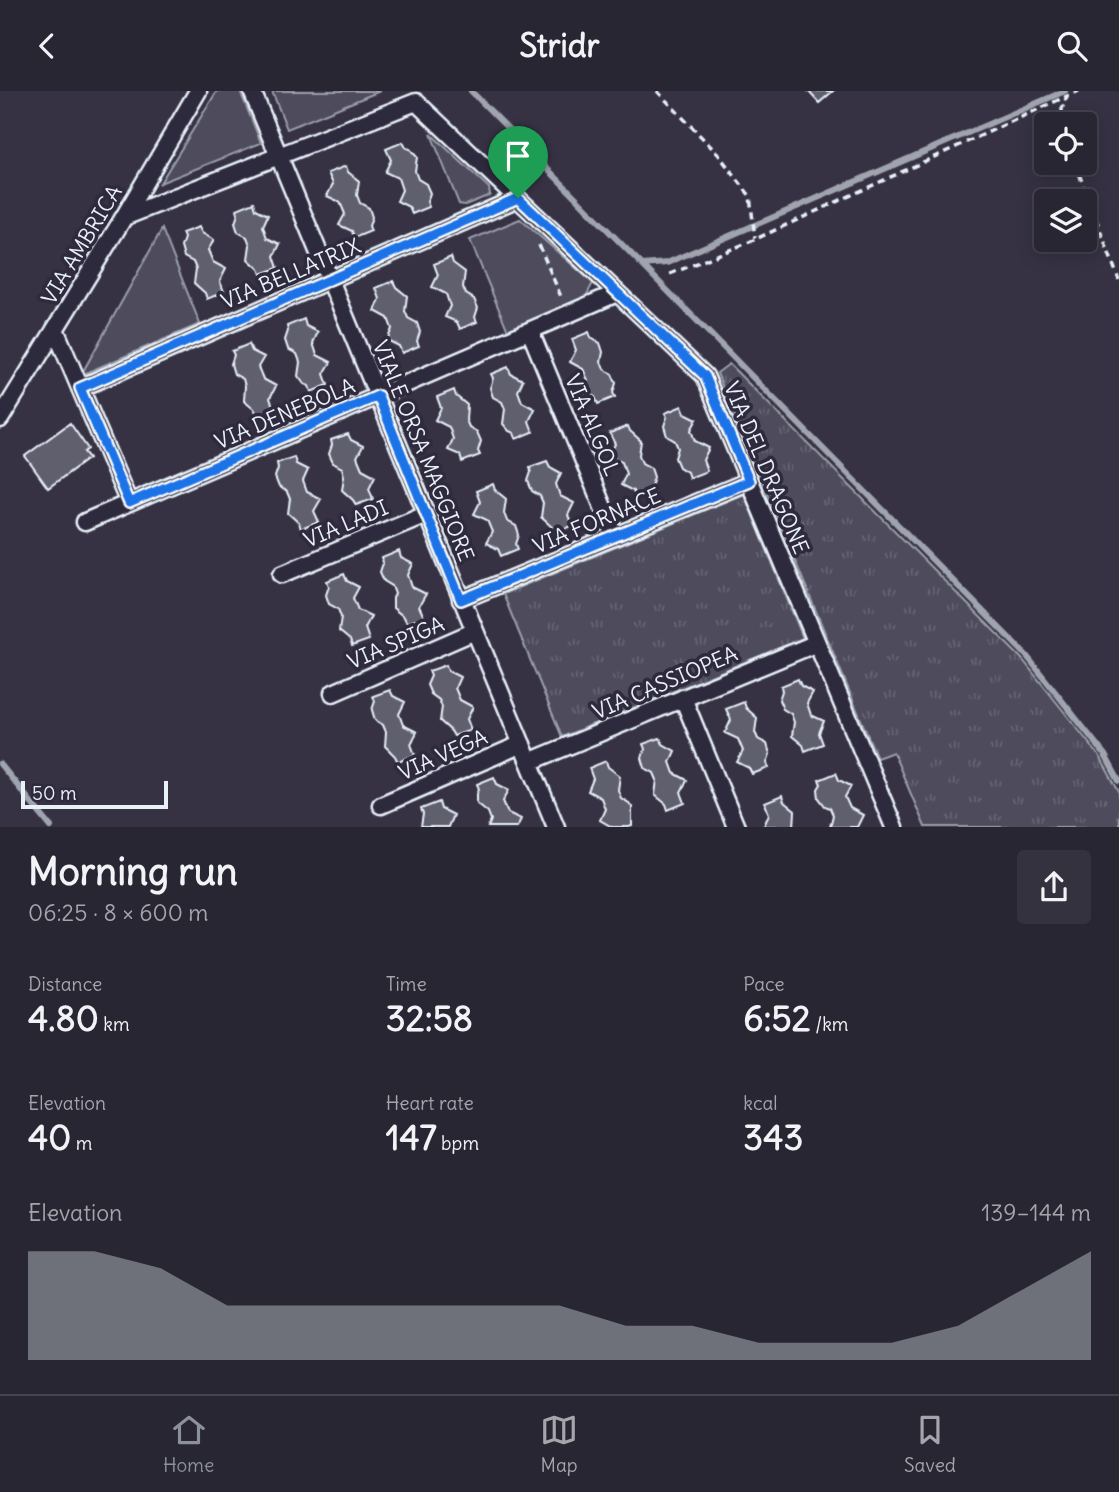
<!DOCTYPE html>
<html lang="en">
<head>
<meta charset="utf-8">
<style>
  :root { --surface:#282633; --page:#34323f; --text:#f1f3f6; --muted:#a5a5ac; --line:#44434e; --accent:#8c9099 }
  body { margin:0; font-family:Delius,sans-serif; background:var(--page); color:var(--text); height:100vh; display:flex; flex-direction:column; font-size:26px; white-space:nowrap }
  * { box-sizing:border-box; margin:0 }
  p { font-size:23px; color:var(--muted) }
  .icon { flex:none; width:38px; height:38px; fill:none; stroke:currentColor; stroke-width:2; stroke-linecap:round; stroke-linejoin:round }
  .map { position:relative; height:736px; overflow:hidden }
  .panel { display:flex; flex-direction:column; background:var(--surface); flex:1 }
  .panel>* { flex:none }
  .buttons { position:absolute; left:1034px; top:21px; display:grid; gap:14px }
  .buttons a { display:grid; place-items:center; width:63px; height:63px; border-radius:7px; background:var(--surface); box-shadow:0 4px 18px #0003,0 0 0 2px var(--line); font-size:35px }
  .scale { position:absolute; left:21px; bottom:18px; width:147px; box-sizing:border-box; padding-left:7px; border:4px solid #e8f1f8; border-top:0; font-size:19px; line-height:24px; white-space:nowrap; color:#e8f1f8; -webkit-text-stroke:5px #2f2a3d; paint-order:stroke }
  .pin { position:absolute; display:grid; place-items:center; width:60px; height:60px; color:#fff; margin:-72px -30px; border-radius:50% 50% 50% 0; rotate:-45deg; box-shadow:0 0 7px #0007 }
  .pin .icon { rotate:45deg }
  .round { display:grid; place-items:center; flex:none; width:74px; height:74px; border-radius:7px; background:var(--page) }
  .overview { display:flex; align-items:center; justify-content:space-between; height:119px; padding:0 28px }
  h1 { font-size:38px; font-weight:800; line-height:52px }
  .figures { display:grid; grid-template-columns:repeat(3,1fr); gap:10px; height:119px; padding:7px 28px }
  .figures div { display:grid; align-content:center }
  .figures b { font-size:35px; font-weight:800 }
  .figures small { font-size:19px; font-weight:400 }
  .figures p { font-size:19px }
  .chart { height:196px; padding:14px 28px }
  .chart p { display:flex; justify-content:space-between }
  .chart svg { width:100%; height:126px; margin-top:7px; fill:var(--accent); opacity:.7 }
  header { display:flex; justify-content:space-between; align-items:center; height:91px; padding:0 28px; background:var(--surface); font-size:32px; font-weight:800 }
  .tab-bar { display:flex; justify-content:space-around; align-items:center; height:98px; border-top:2px solid var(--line); background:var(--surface); font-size:19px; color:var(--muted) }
  .tab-bar a { display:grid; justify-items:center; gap:4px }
  .tab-bar .selected { color:var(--accent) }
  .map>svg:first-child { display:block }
</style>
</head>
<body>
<header><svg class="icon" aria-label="back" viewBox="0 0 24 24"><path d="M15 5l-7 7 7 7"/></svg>Stridr<svg class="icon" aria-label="search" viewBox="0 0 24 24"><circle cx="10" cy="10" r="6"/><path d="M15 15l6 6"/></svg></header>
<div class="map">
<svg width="1119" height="736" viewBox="0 0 1119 736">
  <defs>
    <pattern id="grass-tufts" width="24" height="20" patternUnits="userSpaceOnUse" patternTransform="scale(1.75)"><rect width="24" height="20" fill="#4d4b5c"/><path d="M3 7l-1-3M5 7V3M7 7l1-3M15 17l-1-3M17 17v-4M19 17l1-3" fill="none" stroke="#676574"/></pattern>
  </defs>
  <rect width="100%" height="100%" fill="#363244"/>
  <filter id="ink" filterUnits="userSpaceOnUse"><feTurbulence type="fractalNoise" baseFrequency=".0143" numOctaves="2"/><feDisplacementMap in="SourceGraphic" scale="14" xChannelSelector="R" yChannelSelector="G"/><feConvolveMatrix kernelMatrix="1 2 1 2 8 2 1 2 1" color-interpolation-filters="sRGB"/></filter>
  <g filter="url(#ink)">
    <path fill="url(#grass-tufts)" stroke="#9a9eaa" stroke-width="2" d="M729,273L1022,568L1100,666L1119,701V736H925L893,661L877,667L717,282Z
      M744,403L803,547L562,646L503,503Z"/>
    <path fill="#4d4b5c" stroke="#9a9eaa" stroke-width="2" d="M217,0H240L261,52L160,92Z
      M272,0H380L287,38Z
      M431,43L489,97L490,104L465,114L459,113Z
      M520,128L593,192L583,211L508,240L470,149Z
      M162,138L200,233L81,284Z"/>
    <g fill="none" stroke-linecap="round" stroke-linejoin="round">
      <path stroke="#a0a4af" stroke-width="6" d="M471,0L1026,564L1105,664L1119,690
        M642,174L667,172L1065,0
        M0,673L51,736"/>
    </g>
    <path fill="#605e6e" stroke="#e8f1f8" stroke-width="2" d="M808,0H833L819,12Z
      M403,51L406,57L410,58L417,66L415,80L418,88L426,93L430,102L427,111L429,116L412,123L409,116L397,110L402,99L398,87L385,81L391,69L386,58Z
      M346,75L348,81L359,90L357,104L360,112L369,117L372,126L369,135L371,140L354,147L352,140L339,134L345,123L340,111L327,105L333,93L328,82Z
      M254,111L256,118L268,124L263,135L267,147L280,153L274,165L278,177L261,183L259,178L248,168L250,154L247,146L238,141L235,132L238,123L237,118Z
      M199,136L202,142L214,149L208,159L213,171L226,178L220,190L224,201L207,208L205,202L194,192L196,178L193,171L184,166L181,156L184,147L182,142Z
      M451,166L453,172L465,181L463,196L466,203L474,208L478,217L475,226L477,231L460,238L457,231L445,226L450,215L446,203L432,196L438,184L434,173Z
      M393,190L396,196L407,205L405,220L408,227L417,232L420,241L417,250L419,255L402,262L399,255L387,249L392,238L388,227L375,220L380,208L376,197Z
      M304,228L306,235L318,241L313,252L317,264L331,271L324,283L328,294L311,301L309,295L304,293L298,285L300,271L297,263L288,258L285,249L288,240L287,235Z
      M589,241L591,247L600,252L603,261L601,271L604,278L612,283L616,292L613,302L615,306L598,313L595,306L583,300L588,289L583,278L570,271L576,259L572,248Z
      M249,253L252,260L264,266L258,276L263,288L276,295L270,307L274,318L257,325L255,319L244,310L245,295L243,288L234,283L231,273L234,264L232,260Z
      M508,276L511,283L523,289L518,300L522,311L535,318L529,330L533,341L516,348L514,342L509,340L503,333L505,318L502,311L493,306L490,297L493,287L491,283Z
      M454,299L456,305L467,314L466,329L469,336L477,341L481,350L478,360L480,364L462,371L460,364L448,359L453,348L449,336L435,329L441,317L437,306Z
      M682,315L685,322L697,328L691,339L695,350L709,357L703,369L707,380L689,387L687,381L679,376L675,367L678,357L675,350L667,345L664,335L667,326L665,322Z
      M70,332L88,358L84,361L89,367L48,397L25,365Z
      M628,335L630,340L641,350L639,364L642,372L651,377L654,386L651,395L653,400L636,407L633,400L621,394L626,383L622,371L609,365L615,353L610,342Z
      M348,343L351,349L363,355L357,366L362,378L375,385L369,397L373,408L356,414L353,409L342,399L344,385L342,377L333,372L329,363L332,354L331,349Z
      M294,366L296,373L308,379L303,390L307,401L321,408L314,420L319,431L301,438L299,432L288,422L290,408L287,401L279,396L275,386L278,377L277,372Z
      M547,370L550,376L561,382L556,393L560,405L574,412L568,424L572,435L555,442L552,436L541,426L543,412L540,405L532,400L528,390L531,381L530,376Z
      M493,393L495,399L506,408L504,422L507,430L516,435L519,444L516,453L518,458L501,465L498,458L486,452L492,441L487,429L474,423L480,411L476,400Z
      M399,460L401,467L413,473L408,484L412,496L426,503L419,515L424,526L407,532L404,526L393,517V507L395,503L392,495L384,490L380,481L383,472L382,467Z
      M344,483L347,490L359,496L353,507L358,519L371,525L365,537L369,549L352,555L350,549L339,540L341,526L338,518L329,513L326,504L329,495L327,490Z
      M446,574L448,580L460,586L455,597L460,609L473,616L467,628L471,639L454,645L451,640L440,630L442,616L439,609L431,603L427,594L431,585L429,580Z
      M798,588L801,595L813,601L807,612L811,624L824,630L819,642L823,653L805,660L803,654L792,645L794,631L791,623L783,618L779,609L782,600L781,595Z
      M390,599L393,605L405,611L399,623L403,634L417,641L411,653L415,664L398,671L395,665L385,655L386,641L383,634L375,629L372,619L375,610L373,605Z
      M744,611L746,617L757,627L755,641L758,648L767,653L770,663L767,672L769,677L752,683L749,677L737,671L743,660L738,648L725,642L731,629L726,618Z
      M660,647L663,653L675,660L670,671L674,682L687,689L681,701L685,712L668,719L666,713L655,704L657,689L654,682L645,677L642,667L645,658L643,653Z
      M606,670L608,676L620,685L618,699L621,707L629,712L632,716V735L629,736H612L600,729L605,718L601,707L588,700L593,688L589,677Z
      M836,682L839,689L851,695L845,706L850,717L863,724L857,736H830L833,724L830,717L825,715L819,707L818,698L821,693L819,689Z
      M494,686L497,693L509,699L503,710L508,722L521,728L517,736H488L491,729L488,721L477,712V702L479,698L477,693Z
      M782,705L784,711L795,720L794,736L764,735L769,723L765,712Z
      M439,711L441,718L453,724L448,736H421L423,723L421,718Z"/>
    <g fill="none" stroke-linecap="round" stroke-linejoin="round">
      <g stroke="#e8f1f8" stroke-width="21">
        <path id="minor" d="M252,0L556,736
          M124,126L416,11L705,285L894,736
          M55,238L129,412
          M530,240L615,445
          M80,297L518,107
          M0,328L124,126L198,0
          M85,431L617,202
          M282,483L426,423
          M461,509L749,390
          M333,602L475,540
          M683,607L736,736
          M529,671L817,552
          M381,714L522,653"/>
      </g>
      <path stroke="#e8f1f8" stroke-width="3.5" stroke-dasharray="7 5" stroke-linecap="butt" d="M657,0L718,63L750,105L755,147
        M1062,33V18L1067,5L1079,0
        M1075,72L1119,189
        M539,154L562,208
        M670,183L747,152L1067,5"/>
      <use href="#minor" stroke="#2f2a3d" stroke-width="16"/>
    </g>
  </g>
  <g fill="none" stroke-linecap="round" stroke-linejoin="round" filter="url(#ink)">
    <g stroke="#fff" stroke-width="14">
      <path id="route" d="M518,107L705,285L749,390L461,509L378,305L129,412L80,297Z"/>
    </g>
    <use href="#route" stroke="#1a73e8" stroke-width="9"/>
  </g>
  <g text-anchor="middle" stroke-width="7" stroke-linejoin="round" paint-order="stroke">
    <g font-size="21" fill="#e8f1f8" stroke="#2f2a3d">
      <text transform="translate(82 154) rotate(-59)" y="7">VIA AMBRICA</text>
      <text transform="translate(291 183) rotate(-23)" y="7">VIA BELLATRIX</text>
      <text transform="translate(285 323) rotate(-23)" y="7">VIA DENEBOLA</text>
      <text transform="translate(592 334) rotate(67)" y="7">VIA ALGOL</text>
      <text transform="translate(423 360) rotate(68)" y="7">VIALE ORSA MAGGIORE</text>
      <text transform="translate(766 377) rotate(67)" y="7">VIA DEL DRAGONE</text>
      <text transform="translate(597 430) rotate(-23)" y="7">VIA FORNACE</text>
      <text transform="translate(346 433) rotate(-23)" y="7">VIA LADI</text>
      <text transform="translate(396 552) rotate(-23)" y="7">VIA SPIGA</text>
      <text transform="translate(665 592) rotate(-23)" y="7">VIA CASSIOPEA</text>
      <text transform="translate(443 664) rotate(-24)" y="7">VIA VEGA</text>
    </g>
  </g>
</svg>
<div class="buttons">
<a><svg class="icon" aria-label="locate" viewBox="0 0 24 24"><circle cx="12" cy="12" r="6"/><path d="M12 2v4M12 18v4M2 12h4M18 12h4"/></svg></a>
<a><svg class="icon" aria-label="layers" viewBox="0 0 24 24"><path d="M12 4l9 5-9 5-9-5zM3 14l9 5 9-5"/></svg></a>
</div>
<div class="scale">50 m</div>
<div class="pin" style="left:518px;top:107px;background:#1e9e55"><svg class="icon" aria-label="arrive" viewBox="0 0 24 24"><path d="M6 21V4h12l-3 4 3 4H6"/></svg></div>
</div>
<section class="panel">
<div class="overview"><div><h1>Morning run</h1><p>06:25 · 8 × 600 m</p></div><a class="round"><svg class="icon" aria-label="share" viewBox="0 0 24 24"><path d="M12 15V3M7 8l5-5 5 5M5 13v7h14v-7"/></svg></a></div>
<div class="figures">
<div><p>Distance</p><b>4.80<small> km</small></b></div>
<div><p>Time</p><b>32:58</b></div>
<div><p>Pace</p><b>6:52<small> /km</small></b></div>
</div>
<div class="figures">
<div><p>Elevation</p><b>40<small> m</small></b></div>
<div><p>Heart rate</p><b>147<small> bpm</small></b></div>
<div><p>kcal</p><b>343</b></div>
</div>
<div class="chart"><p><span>Elevation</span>139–144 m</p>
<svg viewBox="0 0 160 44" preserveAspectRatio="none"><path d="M0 44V6L10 6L20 12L30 25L40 25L50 25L60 25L70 25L80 25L90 32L100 32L110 38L120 38L130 38L140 32L150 19L160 6V44z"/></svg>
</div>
</section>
<nav class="tab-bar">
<a class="selected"><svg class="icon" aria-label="home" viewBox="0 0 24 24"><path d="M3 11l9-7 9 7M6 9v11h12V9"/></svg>Home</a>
<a><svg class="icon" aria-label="map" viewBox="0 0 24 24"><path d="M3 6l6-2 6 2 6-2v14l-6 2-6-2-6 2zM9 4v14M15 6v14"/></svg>Map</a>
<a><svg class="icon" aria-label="saved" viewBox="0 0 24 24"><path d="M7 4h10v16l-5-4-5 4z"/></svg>Saved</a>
</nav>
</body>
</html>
